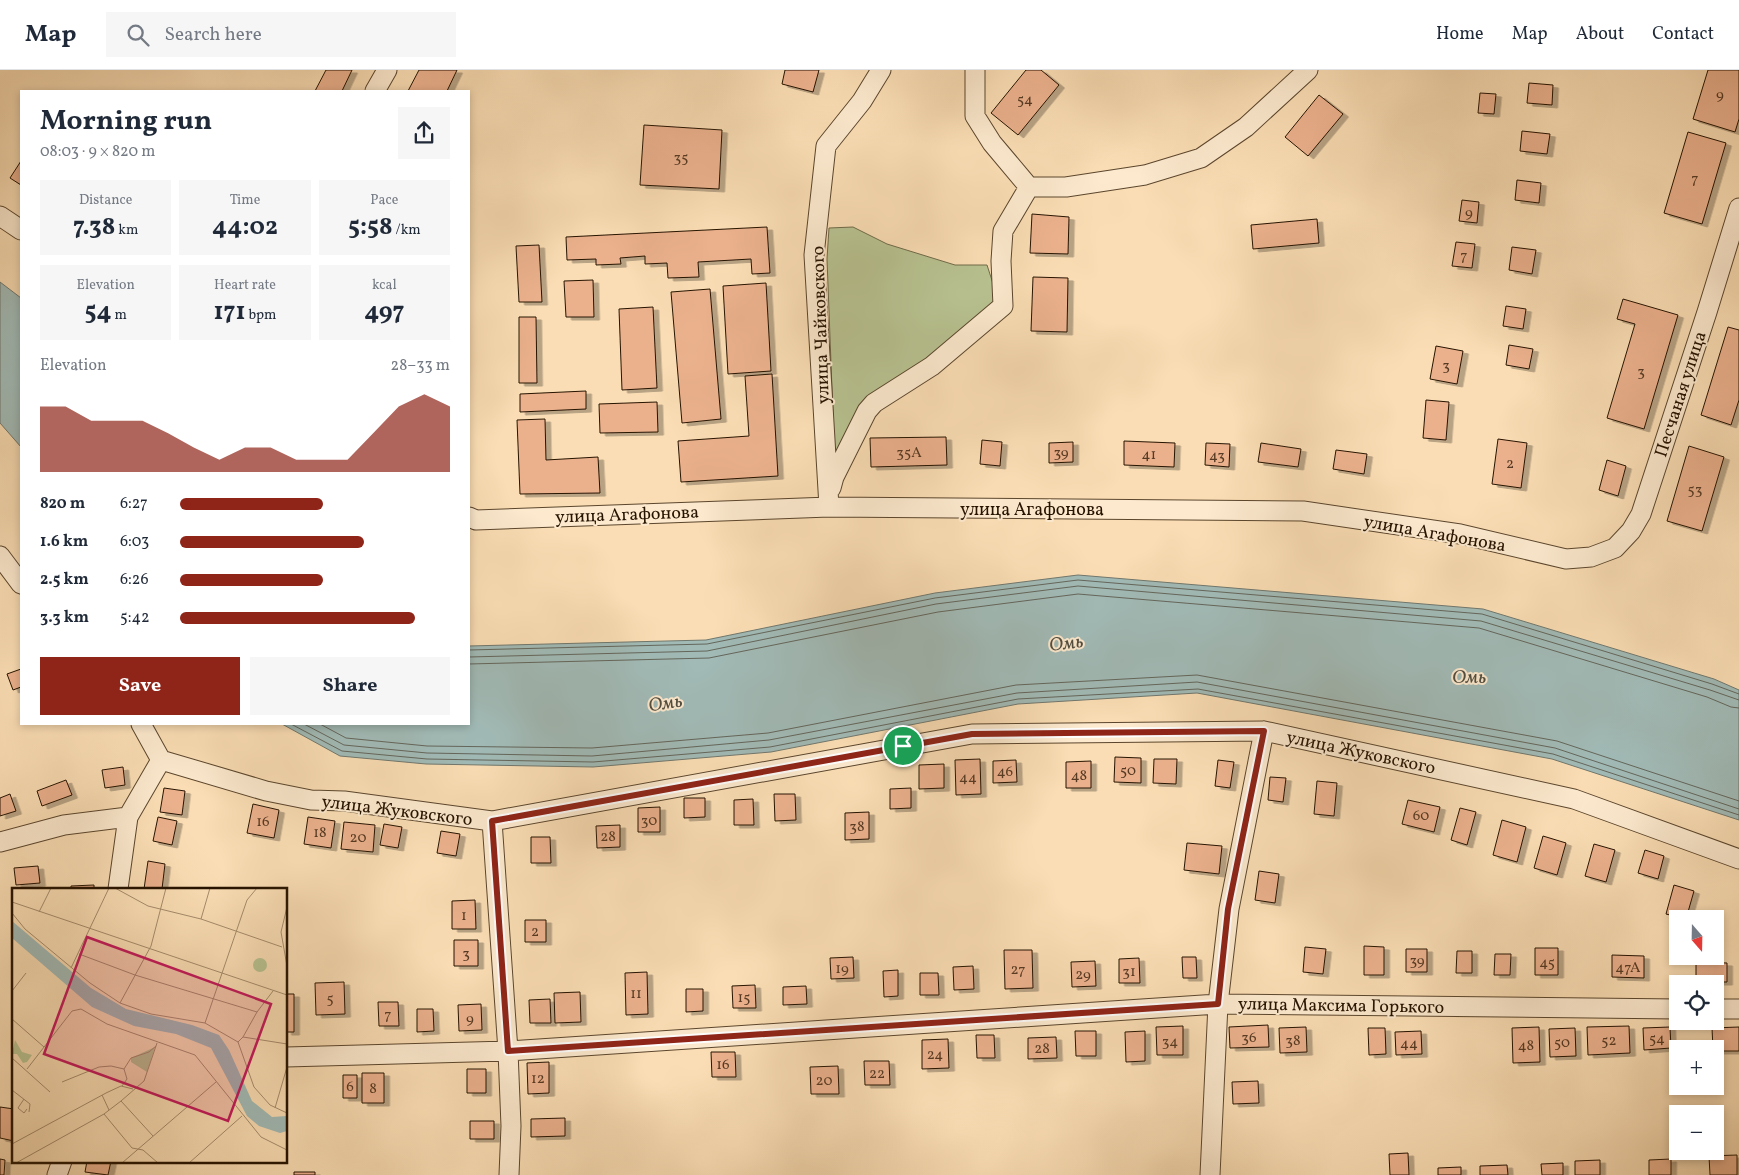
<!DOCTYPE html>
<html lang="en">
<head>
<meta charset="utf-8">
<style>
  :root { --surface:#fff; --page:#f6f6f7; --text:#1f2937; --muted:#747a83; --line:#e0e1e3; --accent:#8f2418 }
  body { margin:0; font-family:Vollkorn,serif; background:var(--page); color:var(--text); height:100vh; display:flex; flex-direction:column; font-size:19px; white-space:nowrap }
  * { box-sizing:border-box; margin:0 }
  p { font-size:16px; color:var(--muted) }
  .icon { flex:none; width:28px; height:28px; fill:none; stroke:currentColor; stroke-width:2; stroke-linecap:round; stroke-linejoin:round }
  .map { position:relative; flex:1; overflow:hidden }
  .sheet { position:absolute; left:20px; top:20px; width:450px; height:635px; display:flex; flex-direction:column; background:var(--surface); border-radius:0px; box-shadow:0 2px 8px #0003 }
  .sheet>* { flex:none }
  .needle { width:32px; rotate:160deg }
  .fabs { position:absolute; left:1669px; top:840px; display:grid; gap:10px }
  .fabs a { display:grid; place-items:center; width:55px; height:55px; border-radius:0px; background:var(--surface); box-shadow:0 2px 8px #0003; font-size:25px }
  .pin { position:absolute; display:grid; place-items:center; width:42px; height:42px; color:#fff; margin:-21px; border:2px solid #fff; border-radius:50%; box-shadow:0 1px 5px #0007 }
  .round { display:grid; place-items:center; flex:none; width:52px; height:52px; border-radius:0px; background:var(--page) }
  .overview { display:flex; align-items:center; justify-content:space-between; height:85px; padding:0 20px }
  h1 { font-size:28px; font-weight:700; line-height:38px }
  .figures { display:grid; grid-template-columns:repeat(3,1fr); gap:8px; height:85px; padding:5px 20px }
  .figures div { display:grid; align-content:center; border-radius:0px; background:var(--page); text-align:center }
  .figures b { font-size:25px; font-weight:700 }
  .figures small { font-size:14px; font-weight:400 }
  .figures p { font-size:14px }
  .chart { height:140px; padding:10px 20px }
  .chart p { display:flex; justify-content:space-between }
  .chart svg { width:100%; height:90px; margin-top:5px; fill:var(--accent); opacity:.7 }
  .action { display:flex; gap:10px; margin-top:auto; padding:10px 20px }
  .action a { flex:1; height:58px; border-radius:0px; background:var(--accent); color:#fff; font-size:20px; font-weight:700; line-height:58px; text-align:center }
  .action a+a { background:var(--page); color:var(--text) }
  ul { padding:0 20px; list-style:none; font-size:16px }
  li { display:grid; grid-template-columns:80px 60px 1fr; align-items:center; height:38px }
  li i { height:12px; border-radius:6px; background:var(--accent) }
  header { display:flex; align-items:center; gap:30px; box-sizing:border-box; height:70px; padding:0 25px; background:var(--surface); border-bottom:1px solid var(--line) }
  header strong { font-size:24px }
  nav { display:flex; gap:28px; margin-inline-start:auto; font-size:18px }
  .search { width:350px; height:45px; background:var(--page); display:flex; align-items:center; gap:12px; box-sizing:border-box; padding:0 18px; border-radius:0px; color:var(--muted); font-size:19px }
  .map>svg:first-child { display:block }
</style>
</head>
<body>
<header>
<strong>Map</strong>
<div class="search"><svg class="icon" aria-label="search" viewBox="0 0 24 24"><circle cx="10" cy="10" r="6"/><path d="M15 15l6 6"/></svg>Search here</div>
<nav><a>Home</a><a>Map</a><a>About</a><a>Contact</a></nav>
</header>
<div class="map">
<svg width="1739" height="1105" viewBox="0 0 1739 1105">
  <defs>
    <filter id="shadow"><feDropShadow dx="5.5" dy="3" stdDeviation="0" flood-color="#0004"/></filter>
  </defs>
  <rect width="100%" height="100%" fill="#faddb4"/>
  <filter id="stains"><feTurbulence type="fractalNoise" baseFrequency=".004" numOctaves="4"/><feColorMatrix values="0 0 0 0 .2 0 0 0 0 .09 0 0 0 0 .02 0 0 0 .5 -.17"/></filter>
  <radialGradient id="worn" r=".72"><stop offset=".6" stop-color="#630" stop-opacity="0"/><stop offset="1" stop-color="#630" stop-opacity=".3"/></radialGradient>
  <path fill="#b8c291" stroke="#6f6a48" d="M853,157L887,174L955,195H987L999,232L924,296L869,332L835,397L827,189L829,158Z"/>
  <path fill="#a1bab6" stroke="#70776d" d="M0,212L21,228V377L0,353Z
    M1078,505L1483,539L1714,609L1739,620V750L1552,689L1197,623L1018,634L771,682L593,697L426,694L340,686L282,654H469V576L706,570L935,523Z"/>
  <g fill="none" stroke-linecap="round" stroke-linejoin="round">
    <path stroke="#64665b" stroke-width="1" d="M469,580L707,574L935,528L1078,510L1482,544L1712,614L1739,624
      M469,587L707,581L936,534L1078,516L1481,551L1710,620L1739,630
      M469,594L709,588L938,542L1078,524L1479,558L1707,627L1731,637L1739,638
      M291,654L342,681L427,689L593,692L770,677L1018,629L1198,619L1553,684L1739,745
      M304,654L344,675L427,683L592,686L769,670L1017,623L1197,612L1555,678L1739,739
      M320,654L346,668L427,676L592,678L768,663L1016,615L1197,605L1557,671L1739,731"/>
  </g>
  <path fill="#ebb18d" stroke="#261300" filter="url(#shadow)" d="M326,0H352L342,21H315Z
    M419,0H457L447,21H408Z
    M785,0H819L813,22L782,14Z
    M1026,0H1041L1059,15L1018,65L991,43Z
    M1708,0H1739V49L1735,62L1693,49Z
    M1529,13L1553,15L1552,35L1527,33Z
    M1480,23L1496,24L1494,44L1478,43Z
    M1319,25L1343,44L1308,86L1285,67Z
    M644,55L722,60L719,119L640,115Z
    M1522,61L1550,64L1547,84L1520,81Z
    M1688,62L1726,73L1702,154L1664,143Z
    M21,91V115L10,108Z
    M1517,110L1541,113L1539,133L1515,130Z
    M1462,130L1479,132L1477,153L1459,151Z
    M1032,144L1069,147L1068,184L1030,183Z
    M1317,149L1319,173L1253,179L1251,155Z
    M767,157L770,203L752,204L751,189L698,192L699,207L668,208L667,193L645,194V186L620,188L621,194L596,195V189L567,190L566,167Z
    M1456,172L1475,174L1472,198L1452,196Z
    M539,175L542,232H519L516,176Z
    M1512,177L1536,180L1532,204L1509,200Z
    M1033,207L1068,208L1067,262L1031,261Z
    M593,210L594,247H566L564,211Z
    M766,213L771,301L728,304L723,216Z
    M710,219L721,349L682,353L671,222Z
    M1623,229L1678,245L1644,359L1607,348L1635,254L1617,249Z
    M1506,236L1526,239L1523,259L1503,256Z
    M653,237L657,318L622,320L619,239Z
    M519,247H536L537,313H519Z
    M1728,257L1739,260V330L1731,355L1701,345Z
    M1509,275L1533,279L1529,299L1506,295Z
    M1436,276L1463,281L1457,314L1430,309Z
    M772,304L778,406L681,412L678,371L749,366L745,306Z
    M586,321V339L520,342V324Z
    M1426,330L1449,332L1446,370L1423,368Z
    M657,332L658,362L600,363L599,334Z
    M545,349L546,390L598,387L600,423L520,424L517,350Z
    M946,367L947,395L871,397L870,368Z
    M1498,369L1527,373L1521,418L1492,414Z
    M982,370L1002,372L1000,396L980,394Z
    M1124,371L1175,373L1174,397L1124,395Z
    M1073,372V392L1049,393V373Z
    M1206,373L1230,374L1229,397L1205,395Z
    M1261,373L1301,379L1298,397L1258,392Z
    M1689,376L1724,387L1702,461L1667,451Z
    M1336,380L1367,384L1364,404L1333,399Z
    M1607,390L1626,396L1618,426L1599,420Z
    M21,599V617L13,620L7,604Z
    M1115,687L1141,688V713L1114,712Z
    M980,689L981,724L956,725L955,690Z
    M1154,689H1177L1176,714L1153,713Z
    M1016,690L1017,712L993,713V691Z
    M1218,690L1234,692L1230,718L1215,716Z
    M1091,691V718H1066V692Z
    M944,694V718L919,719V695Z
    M123,697L125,715L105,718L102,700Z
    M1270,707L1286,708L1283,732L1268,730Z
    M66,710L72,725L42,736L37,721Z
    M1317,711L1337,713L1334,746L1314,744Z
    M164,718L185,721L182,745L160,742Z
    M911,718V738L890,739V719Z
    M10,724L16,741L0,746V728Z
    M774,724H795L796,750L775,751Z
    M684,728H705V747L684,748Z
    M753,729L754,755H734V730Z
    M1408,730L1440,737L1434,762L1402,754Z
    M253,734L279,740L274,768L247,763Z
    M660,737V762H638V738Z
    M1460,738L1476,742L1467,775L1451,770Z
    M869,742V769L845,770V743Z
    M158,747L177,751L172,775L153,771Z
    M308,747L335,751L331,778L304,774Z
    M1502,750L1526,757L1517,792L1493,785Z
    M344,752L375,755L373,782L341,779Z
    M384,754L402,757L398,778L380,775Z
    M620,755V777L597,778L596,756Z
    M441,761L460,764L456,786L437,783Z
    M1543,766L1566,773L1557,805L1534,798Z
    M531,767H550L551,793H531Z
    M1187,773L1222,776L1219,804L1184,800Z
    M1594,774L1615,780L1606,812L1585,806Z
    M1645,780L1664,786L1658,809L1638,803Z
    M148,791L165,794L162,819H144Z
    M38,796L40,813L16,815L14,798Z
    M1259,801L1279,804L1275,833L1255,830Z
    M94,815V819H71V816Z
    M1674,815L1694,821L1686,849L1666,844Z
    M475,830L476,859H452V831Z
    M525,850H546V872H525Z
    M454,870H478V896H454Z
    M1364,876L1384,877V905H1364Z
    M1305,877L1326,879L1323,904L1303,902Z
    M1535,878H1558V905H1535Z
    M1406,879H1427V902H1406Z
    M1004,880H1032L1033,918L1005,919Z
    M1457,881H1472V903H1456Z
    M1495,884H1511L1510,905H1494Z
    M1612,885L1644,886V908L1612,907Z
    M853,887L854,908L831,909L830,888Z
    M1182,887H1196L1197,908H1183Z
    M1139,888L1140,913H1119V889Z
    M1095,891L1096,916L1072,917L1071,892Z
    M1696,892L1727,893V912H1696Z
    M973,896L974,919L954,920L953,897Z
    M898,900V926L884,927L883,901Z
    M647,902L648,944L626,945L625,903Z
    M920,903H938L939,925H920Z
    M344,912L345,944L316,945L315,913Z
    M755,915L756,938H733L732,916Z
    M806,916L807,934L783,935V917Z
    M686,919H703V941L686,942Z
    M580,922L581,952L555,953L554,923Z
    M286,924H294V962H286Z
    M550,929L551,953H530L529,930Z
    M378,932H398L399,956H379Z
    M481,934L482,960L459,961L458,935Z
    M417,939H433L434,961L417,962Z
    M1268,955L1269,977L1230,978L1229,957Z
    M1183,956V985H1157L1156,957Z
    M1629,956L1630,983L1588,985L1587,957Z
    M1306,957L1307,982L1280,983L1279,958Z
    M1539,957L1540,992L1513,993L1512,958Z
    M1670,957L1671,978L1644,980L1643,958Z
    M1739,957V981H1715V979H1713L1712,958Z
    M1368,958H1385L1386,984L1369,985Z
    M1575,958L1576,986L1550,987L1549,959Z
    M1075,961H1096V986H1076Z
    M1145,961V991L1126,992L1125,962Z
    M1421,961L1422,984L1396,985L1395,962Z
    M976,965H994L995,988H977Z
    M1056,967L1057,988L1028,989V968Z
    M948,969L949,998L922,999V970Z
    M711,982H735L736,1007H712Z
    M864,991H889L890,1015H865Z
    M549,992V1023L528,1024L527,993Z
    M838,996L839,1024H811L810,997Z
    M467,999H486V1023H467Z
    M362,1003H384V1033H362Z
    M343,1005H357V1028H343Z
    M1258,1011L1259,1033L1233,1034L1232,1012Z
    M0,1037L14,1039V1071L0,1068Z
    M565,1048V1066L531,1067V1049Z
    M470,1051H494V1069H470Z
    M1408,1083L1409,1105H1390L1389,1084Z
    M1737,1085V1105H1710L1709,1086Z
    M0,1089L5,1090L4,1105H0Z
    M1671,1089V1105H1649V1090Z
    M1600,1090V1105H1575V1091Z
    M87,1091H111L108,1105L85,1102Z
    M1563,1093V1105H1542L1541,1094Z
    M1507,1095L1508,1105H1480V1096Z
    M1461,1097V1105H1438V1098Z
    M294,1102H315V1105H294Z"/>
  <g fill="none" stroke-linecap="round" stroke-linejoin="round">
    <g stroke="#5b462d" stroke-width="21">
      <path id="minor" d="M975,0V46L992,73L1029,117H1066L1145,105L1201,88L1246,57L1308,0
        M375,21L387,0
        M0,146L21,160
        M831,418L834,407L867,341L874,333L932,296L1003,236L1001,191L1003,161L1029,117
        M829,437L814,185L826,76L862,31L881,0
        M469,447L476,450L829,437L1303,441L1460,464L1566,489L1591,487L1615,478L1631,461L1641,444L1707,242L1739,138
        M0,486L21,514
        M141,654L161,690
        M492,751L508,981L511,1056L509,1105
        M0,772L64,755L128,747L161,690L266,721L311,730L344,731L492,751L972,664L1264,661L1574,729L1739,789
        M118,819L128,747
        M1715,939H1739
        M286,987L508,981L1218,934L1678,939
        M57,1105L62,1091
        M1210,1105L1218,934L1229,839L1264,661"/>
    </g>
    <use href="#minor" stroke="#fce9ce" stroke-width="19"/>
  </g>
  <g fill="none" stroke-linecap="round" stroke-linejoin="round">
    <g stroke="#fff" stroke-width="10">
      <path id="route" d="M1264,661L1228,839L1218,934L508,981L492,751L972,664Z"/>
    </g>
    <use href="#route" stroke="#8f2418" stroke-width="6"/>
  </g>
  <g text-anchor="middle" stroke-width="4" stroke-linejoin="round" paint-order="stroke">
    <g font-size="15" fill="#573a23">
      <text x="1720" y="29">9</text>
      <text x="1025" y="34">54</text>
      <text x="681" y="92">35</text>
      <text x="1695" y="113">7</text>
      <text x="1469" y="147">9</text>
      <text x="1464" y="190">7</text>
      <text x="1446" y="300">3</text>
      <text x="1641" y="306">3</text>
      <text x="909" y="387">35А</text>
      <text x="1061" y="387">39</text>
      <text x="1149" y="389">41</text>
      <text x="1217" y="390">43</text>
      <text x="1510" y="398">2</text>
      <text x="1695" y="424">53</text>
      <text x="1128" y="705">50</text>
      <text x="1005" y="706">46</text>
      <text x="1079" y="710">48</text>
      <text x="968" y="712">44</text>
      <text x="1421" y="750">60</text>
      <text x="649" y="755">30</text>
      <text x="263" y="756">16</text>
      <text x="857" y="761">38</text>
      <text x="320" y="767">18</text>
      <text x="608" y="771">28</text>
      <text x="358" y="772">20</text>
      <text x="464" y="850">1</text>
      <text x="535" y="866">2</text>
      <text x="466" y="888">3</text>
      <text x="1417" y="895">39</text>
      <text x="1547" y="897">45</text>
      <text x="1628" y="902">47А</text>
      <text x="842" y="903">19</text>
      <text x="1018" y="904">27</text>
      <text x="1129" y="906">31</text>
      <text x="1083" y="909">29</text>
      <text x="636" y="928">11</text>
      <text x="744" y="932">15</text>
      <text x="330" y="933">5</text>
      <text x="388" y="949">7</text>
      <text x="470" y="953">9</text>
      <text x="1249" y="972">36</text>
      <text x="1657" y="973">54</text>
      <text x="1293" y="975">38</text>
      <text x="1609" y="975">52</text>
      <text x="1170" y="976">34</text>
      <text x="1562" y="977">50</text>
      <text x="1409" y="978">44</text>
      <text x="1526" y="980">48</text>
      <text x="1042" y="983">28</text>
      <text x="935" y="989">24</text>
      <text x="723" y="999">16</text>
      <text x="877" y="1008">22</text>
      <text x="538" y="1013">12</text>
      <text x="824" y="1015">20</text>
      <text x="350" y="1021">6</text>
      <text x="373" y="1023">8</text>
    </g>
    <g font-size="18" fill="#261300" stroke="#fce9ce">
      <text transform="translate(820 255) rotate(-92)" y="6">улица Чайковского</text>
      <text transform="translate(1680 324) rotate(-72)" y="6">Песчаная улица</text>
      <text x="1032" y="445">улица Агафонова</text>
      <text transform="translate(627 444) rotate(-2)" y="6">улица Агафонова</text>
      <text transform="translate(1435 463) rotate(10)" y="6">улица Агафонова</text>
      <text transform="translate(1361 682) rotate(12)" y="6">улица Жуковского</text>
      <text transform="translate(397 740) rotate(7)" y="6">улица Жуковского</text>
      <text transform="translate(1341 935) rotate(1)" y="6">улица Максима Горького</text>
    </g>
    <g font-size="19" font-style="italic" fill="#514d40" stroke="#fce9ce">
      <text transform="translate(1066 572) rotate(-7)" y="7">Омь</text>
      <text x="1469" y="613">Омь</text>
      <text transform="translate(665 632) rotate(-9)" y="7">Омь</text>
    </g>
  </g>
  <g transform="translate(12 818)">
    <rect width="275" height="275" fill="#faddb4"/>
    <path d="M241 77a7 7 0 1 1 14 0a7 7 0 1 1-14 0ZM3,152L10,164L20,167L15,174L11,175L5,166H0ZM143,159L135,184L119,174V170Z" fill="#b8c291"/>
    <path d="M0,33L79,100L114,121L180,137L207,147L217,162L240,213L260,229L275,228V243L268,245L247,238L235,228L199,160L164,146L122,138L80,119L0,50Z" fill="#a1bab6"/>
    <path fill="none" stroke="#a58c6c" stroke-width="1" d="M103,0L136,18L189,31L270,59M0,14L275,107M275,19L269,44L275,78M27,24L39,0M0,25L13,41L78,95L108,115L139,126L193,135L226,154L231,149L275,156M189,31L198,0M67,66L123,87L245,124M59,80L97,0M0,103L14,85M108,115L139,58L154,0M0,131L32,159M193,135L235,12L245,0M231,149L245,124L261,103M226,154L242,199L258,217L275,225M0,170L38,204M15,181L60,123L69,121L95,136L183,167L249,249L275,262M112,181L119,170L137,164L144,158M50,194L87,179L99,178L112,181L115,191L110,198M0,202L18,216L17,224M90,207L97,222M12,211L6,220L12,225L15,221M109,213L141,248M263,220L275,179M92,226L120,260L131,262L146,275M0,256L94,205L109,198L121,201M4,275L92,226L109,213L132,193L145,155M110,275L204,194M177,275L230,228"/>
    <path fill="#c2185b" fill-opacity="0.15" stroke="#c2185b" stroke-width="2.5" d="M75,49L259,116L216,233L32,166Z"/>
    <rect width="275" height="275" fill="none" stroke="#261300" stroke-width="2.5"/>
  </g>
  <rect width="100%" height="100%" filter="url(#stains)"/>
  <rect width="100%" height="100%" fill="url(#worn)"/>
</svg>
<div class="fabs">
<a><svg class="needle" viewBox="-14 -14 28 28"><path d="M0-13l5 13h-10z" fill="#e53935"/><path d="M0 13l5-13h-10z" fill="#747a83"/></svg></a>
<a><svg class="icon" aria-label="locate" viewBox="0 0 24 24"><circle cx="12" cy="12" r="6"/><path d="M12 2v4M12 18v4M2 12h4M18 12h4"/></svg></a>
<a>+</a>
<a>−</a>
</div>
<div class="pin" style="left:903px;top:676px;background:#1e9e55"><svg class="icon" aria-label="arrive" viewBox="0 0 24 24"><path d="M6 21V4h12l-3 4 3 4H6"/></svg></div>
<section class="sheet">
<div class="overview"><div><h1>Morning run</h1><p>08:03 · 9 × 820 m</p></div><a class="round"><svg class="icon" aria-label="share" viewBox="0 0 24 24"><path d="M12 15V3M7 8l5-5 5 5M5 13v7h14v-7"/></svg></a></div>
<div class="figures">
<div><p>Distance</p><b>7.38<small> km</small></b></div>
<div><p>Time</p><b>44:02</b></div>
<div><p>Pace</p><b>5:58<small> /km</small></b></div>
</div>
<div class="figures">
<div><p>Elevation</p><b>54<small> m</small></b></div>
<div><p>Heart rate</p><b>171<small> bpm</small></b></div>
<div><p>kcal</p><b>497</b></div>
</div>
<div class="chart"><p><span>Elevation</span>28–33 m</p>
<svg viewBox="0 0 160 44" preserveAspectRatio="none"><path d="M0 44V12L10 12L20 19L30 19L40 19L50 25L60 32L70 38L80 32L90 32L100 38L110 38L120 38L130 25L140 12L150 6L160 12V44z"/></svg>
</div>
<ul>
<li><b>820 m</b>6:27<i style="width:53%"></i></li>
<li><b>1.6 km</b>6:03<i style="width:68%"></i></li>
<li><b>2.5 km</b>6:26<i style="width:53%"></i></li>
<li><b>3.3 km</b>5:42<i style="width:87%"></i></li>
</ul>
<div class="action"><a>Save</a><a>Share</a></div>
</section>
</div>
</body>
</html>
